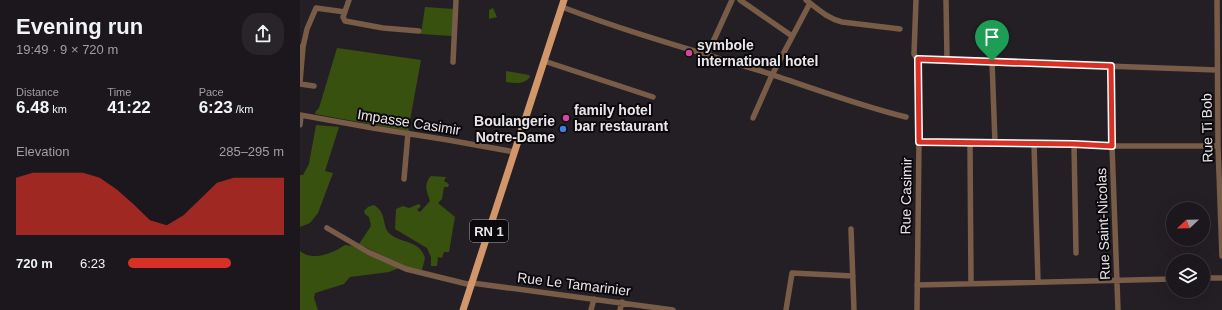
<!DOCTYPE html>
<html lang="en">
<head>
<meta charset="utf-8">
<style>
  :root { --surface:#1b171c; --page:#282429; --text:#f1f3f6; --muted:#a09fa3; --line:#39363b; --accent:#d93025 }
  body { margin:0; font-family:Helvetica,sans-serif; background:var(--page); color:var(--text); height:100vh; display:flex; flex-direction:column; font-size:15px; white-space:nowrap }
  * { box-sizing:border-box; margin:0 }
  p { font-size:13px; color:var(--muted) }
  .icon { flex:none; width:22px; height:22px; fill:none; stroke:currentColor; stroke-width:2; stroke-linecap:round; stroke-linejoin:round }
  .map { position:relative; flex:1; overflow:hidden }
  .details { display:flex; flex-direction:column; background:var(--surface); width:300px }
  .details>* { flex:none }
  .needle { width:26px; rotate:248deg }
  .controls { position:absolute; left:866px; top:202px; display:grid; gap:8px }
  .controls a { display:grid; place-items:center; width:44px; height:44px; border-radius:50%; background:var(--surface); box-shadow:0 4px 16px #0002,0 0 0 1px var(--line); font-size:20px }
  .pin { position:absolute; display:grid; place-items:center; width:34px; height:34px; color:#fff; margin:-41px -17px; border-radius:50% 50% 50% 0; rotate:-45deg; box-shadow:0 0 4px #0007 }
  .pin .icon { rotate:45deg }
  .round { display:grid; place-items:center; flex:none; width:42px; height:42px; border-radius:16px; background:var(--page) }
  .overview { display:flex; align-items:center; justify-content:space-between; height:68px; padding:0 16px }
  h1 { font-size:22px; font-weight:800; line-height:30px }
  .metrics { display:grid; grid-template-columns:repeat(3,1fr); gap:6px; height:68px; padding:4px 16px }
  .metrics div { display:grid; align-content:center }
  .metrics b { font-size:17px; font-weight:800 }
  .metrics small { font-size:11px; font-weight:400 }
  .metrics p { font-size:11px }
  .chart { height:112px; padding:8px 16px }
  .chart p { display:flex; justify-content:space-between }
  .chart svg { width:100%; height:72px; margin-top:4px; fill:var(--accent); opacity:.7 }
  ul { padding:0 16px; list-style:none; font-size:13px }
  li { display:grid; grid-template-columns:64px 48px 1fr; align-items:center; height:30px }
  li i { height:10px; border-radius:5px; background:var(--accent) }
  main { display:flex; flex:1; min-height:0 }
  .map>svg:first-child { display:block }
</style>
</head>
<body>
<main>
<section class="details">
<div class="overview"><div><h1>Evening run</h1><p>19:49 · 9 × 720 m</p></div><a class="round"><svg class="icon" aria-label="share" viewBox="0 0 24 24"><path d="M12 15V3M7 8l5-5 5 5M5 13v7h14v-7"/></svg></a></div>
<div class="metrics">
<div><p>Distance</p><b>6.48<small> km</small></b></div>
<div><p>Time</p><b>41:22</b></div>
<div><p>Pace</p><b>6:23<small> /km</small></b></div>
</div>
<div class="chart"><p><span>Elevation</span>285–295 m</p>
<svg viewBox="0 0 160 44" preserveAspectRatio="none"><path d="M0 44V9L10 6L20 6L30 6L40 6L50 9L60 16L70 25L80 35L90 38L100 32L110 22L120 12L130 9L140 9L150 9L160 9V44z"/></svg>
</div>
<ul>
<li><b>720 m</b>6:23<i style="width:66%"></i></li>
</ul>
</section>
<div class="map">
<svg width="922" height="310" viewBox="0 0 922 310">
  <rect width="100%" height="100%" fill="#241f25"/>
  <path fill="#39510e" d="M125,7L154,9L152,36L121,34Z
    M193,8L197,17L189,19V10Z
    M37,48L121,60L108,131L15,114L16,111L19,108Z
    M206,71L229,75L230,77C224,85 215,83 206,82Z
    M16,125L39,127L25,171L33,173L18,213L10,223L0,227V175H3L9,164Z
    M131,176L146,177L144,181L149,184L148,187H144L142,199L138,203L155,217L149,252H144L142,258L138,257L137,266H131V257L127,248L95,229L96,209L103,206L109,208L119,204L121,206L117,210L120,212L130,201C127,192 123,184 131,176Z
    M74,205C88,214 81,226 90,234C102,244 120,240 125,258L122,270L106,267L59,244L71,226L69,217L65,214L64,211L68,207Z
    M45,245L52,246L99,268L89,272L50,277L44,284L15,293L14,298L18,310H0V251C13,262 33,253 45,245Z"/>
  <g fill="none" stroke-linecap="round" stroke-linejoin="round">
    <path stroke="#785c47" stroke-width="5.5" d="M49,0L43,17L45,21L83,28L119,31
      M440,0L492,36
      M506,0C519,10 527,18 542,22L600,29
      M616,0L614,54L617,59
      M646,0L647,59
      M917,0L918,146L922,256
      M262,7C327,32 395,51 461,71C510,87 557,105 606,117
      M3,47L7,29L16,8L45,12
      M407,55L432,0
      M617,59L917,70
      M244,61L353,97
      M692,61L695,143
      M153,62L156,0
      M811,66L812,146L818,310
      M0,82L3,47H0
      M0,84L14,86
      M0,115L73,128L148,140L215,152
      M453,118L472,75L510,3
      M0,125L1,116
      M619,142L774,144L812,146H918
      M670,143L671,283
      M734,144L738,282
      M774,144L776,253
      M104,179L108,133
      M27,228L68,252L106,269L167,284L172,283L373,310
      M551,229L554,310
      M903,278H922
      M617,285L873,279
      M291,310L294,299
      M320,310L322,302
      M486,310L492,273L553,276
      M617,310L619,142L617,59"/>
    <path stroke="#d1976a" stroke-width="7" d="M163,310L264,0"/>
  </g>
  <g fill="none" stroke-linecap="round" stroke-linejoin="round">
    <g stroke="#fff" stroke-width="8">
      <path id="route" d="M618,59L811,66L812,146L774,144L619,142Z"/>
    </g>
    <use href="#route" stroke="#d93025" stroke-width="5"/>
  </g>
  <g fill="#d1479c" stroke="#0c090c" stroke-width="1.5">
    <circle cx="389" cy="53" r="4"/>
    <circle cx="266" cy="118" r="4"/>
  </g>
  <circle fill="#3f7fe0" stroke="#0c090c" stroke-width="1.5" cx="263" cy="129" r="4"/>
  <g text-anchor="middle" stroke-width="4" stroke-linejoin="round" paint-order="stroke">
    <rect fill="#0c090c" stroke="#a7a4a7" stroke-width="1" x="170" y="220" width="38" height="22" rx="3"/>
    <g font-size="13" font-weight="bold" fill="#e9e6ea">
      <text x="189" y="236">RN 1</text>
    </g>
    <g font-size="14" font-weight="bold" fill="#e9e6ea" stroke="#0c090c" text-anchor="start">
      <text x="397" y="50">symbole<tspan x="397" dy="16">international hotel</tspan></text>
      <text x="274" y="115">family hotel<tspan x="274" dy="16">bar restaurant</tspan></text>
      <text x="255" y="126" text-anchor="end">Boulangerie<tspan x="255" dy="16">Notre-Dame</tspan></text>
    </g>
    <g font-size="14" fill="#e9e6ea" stroke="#0c090c">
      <text transform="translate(109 122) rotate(9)" y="5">Impasse Casimir</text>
      <text transform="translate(907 128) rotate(-91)" y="5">Rue Ti Bob</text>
      <text transform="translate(606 196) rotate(-89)" y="5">Rue Casimir</text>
      <text transform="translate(803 224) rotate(-92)" y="5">Rue Saint-Nicolas</text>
      <text transform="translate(274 284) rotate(7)" y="5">Rue Le Tamarinier</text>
    </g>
  </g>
</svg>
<div class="controls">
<a><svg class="needle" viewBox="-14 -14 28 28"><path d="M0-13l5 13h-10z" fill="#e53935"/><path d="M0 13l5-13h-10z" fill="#a09fa3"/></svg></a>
<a><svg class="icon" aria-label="layers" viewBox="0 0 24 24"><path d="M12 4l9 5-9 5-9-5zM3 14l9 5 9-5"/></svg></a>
</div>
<div class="pin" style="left:692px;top:61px;background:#1e9e55"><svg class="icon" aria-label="arrive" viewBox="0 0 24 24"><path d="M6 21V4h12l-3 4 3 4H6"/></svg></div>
</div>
</main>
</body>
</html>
